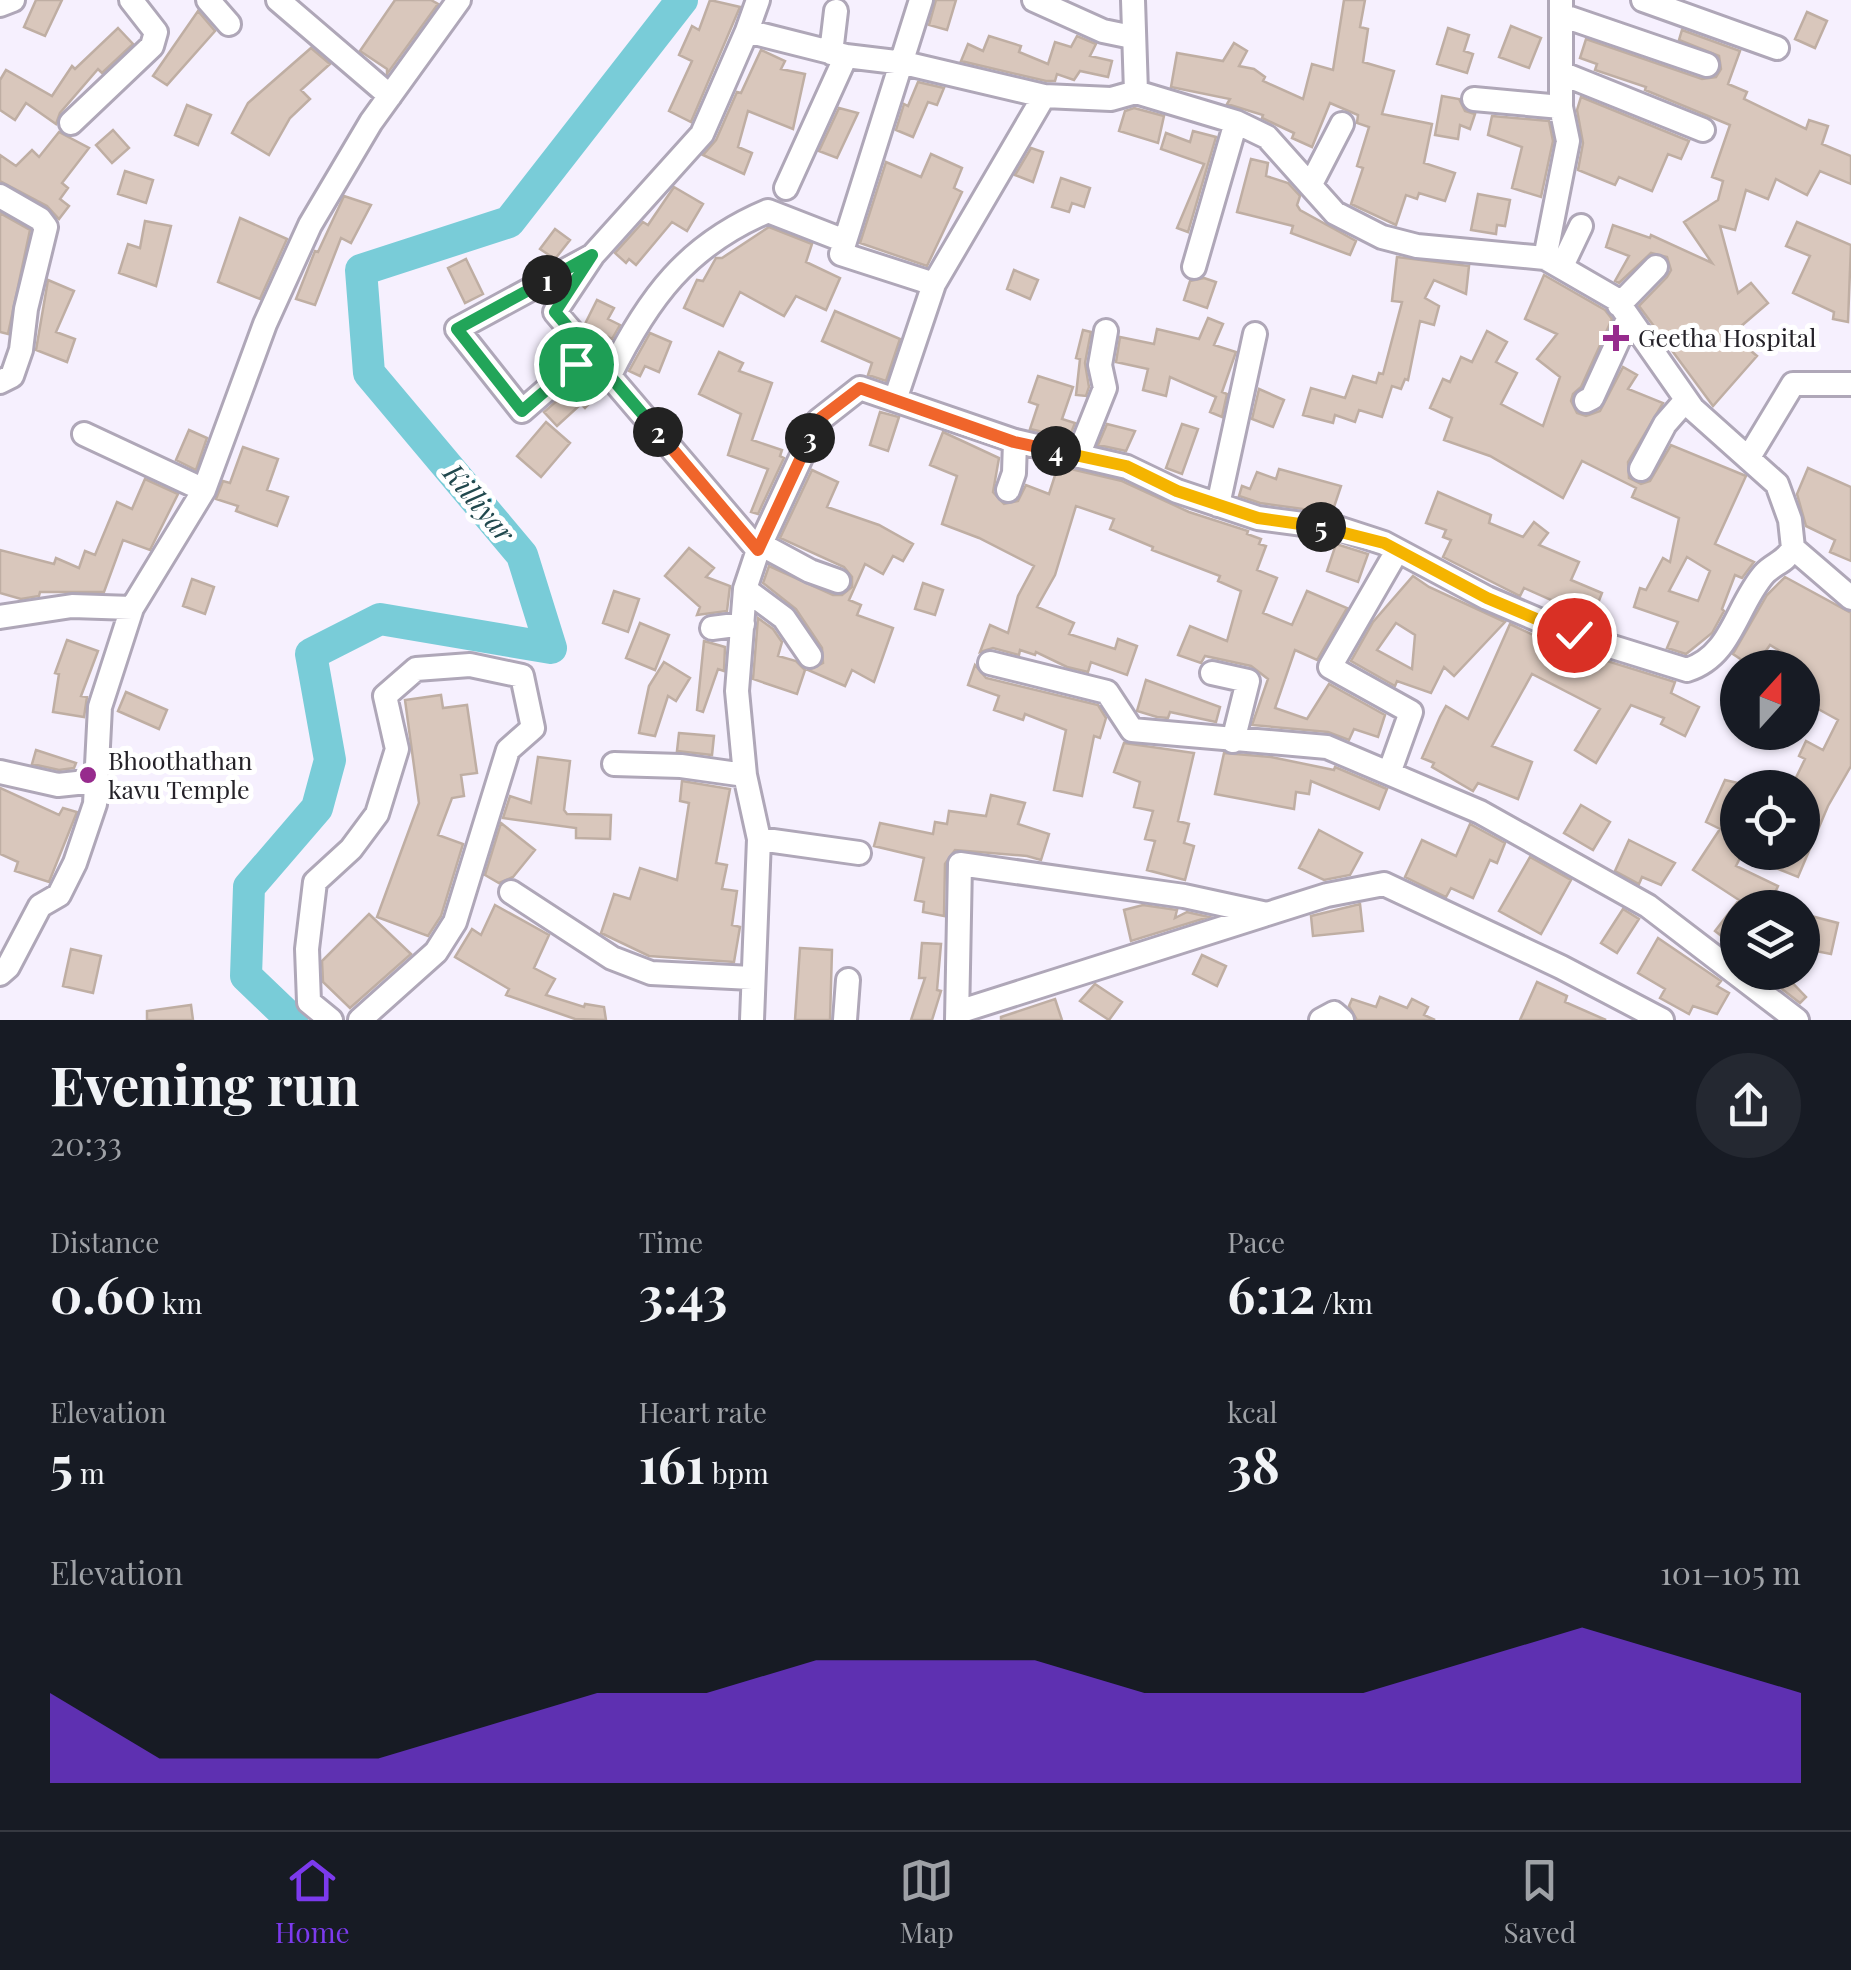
<!DOCTYPE html>
<html lang="en">
<head>
<meta charset="utf-8">
<style>
  :root { --surface:#171b24; --page:#242831; --text:#f1f3f6; --muted:#9ea1a6; --line:#363941; --accent:#7c3aed }
  body { margin:0; font-family:"Playfair Display",serif; background:var(--page); color:var(--text); height:100vh; display:flex; flex-direction:column; font-size:38px; white-space:nowrap }
  * { box-sizing:border-box; margin:0 }
  p { font-size:32px; color:var(--muted) }
  .icon { flex:none; width:55px; height:55px; fill:none; stroke:currentColor; stroke-width:2; stroke-linecap:round; stroke-linejoin:round }
  .map { position:relative; height:1020px; overflow:hidden }
  .sheet { display:flex; flex-direction:column; background:var(--surface); flex:1 }
  .sheet>* { flex:none }
  .needle { width:65px; rotate:21deg }
  .buttons { position:absolute; left:1720px; top:650px; display:grid; gap:20px }
  .buttons a { display:grid; place-items:center; width:100px; height:100px; border-radius:50%; background:var(--surface); box-shadow:0 2px 8px #0004; font-size:50px }
  .pin { position:absolute; display:grid; place-items:center; width:85px; height:85px; color:#fff; margin:-42px; border:5px solid #fff; border-radius:50%; box-shadow:0 2px 10px #0007 }
  .km { position:absolute; width:50px; height:50px; margin:-25px; border-radius:50%; background:#222; color:#fff; font-size:28px; line-height:50px; text-align:center }
  .round { display:grid; place-items:center; flex:none; width:105px; height:105px; border-radius:52px; background:var(--page) }
  .head { display:flex; align-items:center; justify-content:space-between; height:170px; padding:0 50px }
  h1 { font-size:55px; font-weight:700; line-height:75px }
  .figures { display:grid; grid-template-columns:repeat(3,1fr); gap:15px; height:170px; padding:10px 50px }
  .figures div { display:grid; align-content:center }
  .figures b { font-size:50px; font-weight:700 }
  .figures small { font-size:28px; font-weight:400 }
  .figures p { font-size:28px }
  .chart { height:280px; padding:20px 50px }
  .chart p { display:flex; justify-content:space-between }
  .chart svg { width:100%; height:180px; margin-top:10px; fill:var(--accent); opacity:.7 }
  .menu { display:flex; justify-content:space-around; align-items:center; height:140px; border-top:2px solid var(--line); background:var(--surface); font-size:28px; color:var(--muted) }
  .menu a { display:grid; justify-items:center; gap:5px }
  .menu .active { color:var(--accent) }
  .map>svg:first-child { display:block }
</style>
</head>
<body>
<div class="map">
<svg width="1851" height="1020" viewBox="0 0 1851 1020">
  <rect width="100%" height="100%" fill="#f6f0fe"/>
  <g fill="none" stroke-linecap="round" stroke-linejoin="round">
    <path stroke="#79ccd8" stroke-width="32" d="M292,1020L246,976L249,887L317,808L330,760L311,654L380,619L551,648L522,555L369,373L361,270L509,222L682,0"/>
  </g>
  <path fill="#d9c7bc" stroke="#bfaea3" stroke-width="2.5" fill-rule="evenodd" d="M36,0H62L45,36L24,27Z
    M395,0H431L438,4L387,74V69L360,51Z
    M710,0L740,7L691,122L669,111L692,61L679,55L692,26L699,30Z
    M936,0H956L947,30L929,25Z
    M1344,0H1365L1360,27L1368,29L1363,62L1394,71L1382,114L1432,124L1424,163L1455,173L1445,201L1419,193L1417,199L1406,195L1396,225L1351,204L1363,168L1357,166L1369,127L1357,123L1358,115L1330,103L1312,147L1292,138L1294,133L1262,118L1263,115L1227,104L1230,99L1171,87L1177,53L1223,61L1234,43L1247,51L1239,66L1254,69L1265,77L1263,81L1303,99L1312,64L1333,70Z
    M198,11L215,31L167,85L153,76Z
    M1807,12L1827,21L1815,48L1795,39Z
    M1511,26L1541,38L1529,68L1499,57Z
    M118,28L133,44L102,73L98,69L60,113L56,124L26,103L15,120L0,110V80L6,70L52,96L72,66L75,69Z
    M1448,28L1469,35L1464,51L1473,54L1467,73L1437,64Z
    M1682,30L1740,51L1728,84L1747,92L1744,99L1806,129L1809,120L1828,126L1822,144L1851,156V184L1820,171L1807,195L1776,179L1768,199L1746,190L1735,230L1720,226L1738,293L1751,283L1768,303L1739,328L1745,335L1739,341L1757,356L1713,406L1639,306L1667,277L1671,270L1667,257L1651,253L1619,283L1615,281L1629,256L1606,247L1613,225L1650,238L1651,235L1712,263L1684,222L1718,200L1723,181L1712,177L1730,125L1645,90L1646,87L1595,70L1597,64L1580,58L1586,39L1702,79L1716,77L1721,69L1719,56L1679,40Z
    M989,36L1021,46L1019,52L1048,64L1055,42L1071,47L1077,36L1096,44L1090,56L1112,61L1108,77L1080,71L1074,80L1057,74L1055,81H1046L961,61L968,44L983,51Z
    M311,48L330,64L301,90L310,99L290,118L269,155L232,133L248,103Z
    M761,50L785,61L781,69L805,74L793,129L748,111L738,147L752,153L744,174L703,155L716,140L737,92L741,93Z
    M918,82L944,88L937,105L928,102L913,137L896,130L904,104L908,106Z
    M1442,96L1459,99L1465,111L1475,114L1470,129L1460,125L1458,139L1435,135Z
    M1581,97L1689,141L1681,159L1668,154L1652,191L1619,177L1615,185L1578,170L1583,143L1577,110Z
    M187,105L211,115L198,145L175,135Z
    M839,108L858,113L837,158L819,151Z
    M1134,108L1164,116L1158,143L1119,131L1125,111Z
    M1492,116L1549,121L1553,141L1541,197L1512,188L1522,147L1488,135Z
    M113,130L129,148L112,163L96,145Z
    M1193,131L1216,137L1188,232L1177,228L1204,164L1161,149L1166,133L1190,142Z
    M59,132L89,148L62,183L68,188L60,199L69,206L59,219L47,206L0,181V155L16,166L32,150L39,157Z
    M1031,148L1043,152L1033,182L1015,175Z
    M931,154L962,168L954,188L962,192L927,266L860,243L886,162L921,177Z
    M1251,159L1268,163L1266,176L1288,183L1300,196L1297,205L1300,210L1356,241L1350,255L1291,233L1293,226L1237,212Z
    M125,171L153,180L146,203L118,194Z
    M1061,178L1090,188L1084,207L1072,203L1069,212L1052,207Z
    M674,187L703,204L687,231L672,222L636,265L629,259L626,263L615,253L643,222L648,225Z
    M1478,194L1510,200L1505,226L1497,225L1496,234L1471,230Z
    M344,196L371,205L351,243L341,238L315,305L296,299L315,251L318,252Z
    M0,213L30,230L8,334L0,332Z
    M240,218L287,239L260,299L218,282Z
    M145,221L171,226L156,286L119,273L128,244L140,248Z
    M1797,222L1851,245L1848,322L1833,319L1834,312L1793,293L1810,256L1786,246Z
    M769,227L812,244L806,262L840,278L826,310L796,296L784,316L740,292L723,326L684,308L697,280L703,281L716,258H722Z
    M555,229L570,240L555,259L540,249Z
    M1397,257L1469,266L1466,294L1434,280L1425,298L1439,306L1434,325L1420,321L1408,380L1405,379L1401,389L1392,386L1382,417L1359,410L1355,422L1335,415L1333,423L1303,415L1311,388L1345,398L1353,376L1376,383L1379,373L1383,374L1402,302L1392,301Z
    M466,259L483,294L465,303L448,268Z
    M1014,270L1038,280L1030,299L1007,289Z
    M1544,275L1605,310L1612,319L1581,387L1573,394L1571,401L1577,413L1586,416L1600,411L1623,367L1637,375L1628,389L1663,403L1628,462L1629,478L1641,484L1650,481L1671,445L1746,476L1715,544L1754,562L1742,578L1735,575L1722,609L1724,611L1712,633L1686,654L1667,648L1678,622L1634,607L1640,588L1646,590L1663,558L1670,562L1679,518L1632,497L1636,488L1582,461L1563,498L1490,456L1444,440L1452,418L1430,408L1443,379L1450,382L1461,357L1472,362L1487,331L1507,342L1496,362L1517,373L1501,404L1543,426L1560,377L1537,359L1557,334L1525,319ZM1687,557L1710,571L1698,601L1669,591Z
    M1204,278L1216,282L1207,308L1184,300L1190,281Z
    M48,280L74,291L56,332L75,339L67,362L36,350Z
    M597,300L614,308L608,319L620,325L612,339L585,324Z
    M835,311L900,339L886,381L868,375L872,363L822,341Z
    M1208,318L1223,324L1214,345L1236,352L1222,392L1227,394L1222,417L1210,412L1216,397L1170,377L1166,396L1143,390L1148,369L1116,362L1120,337L1154,344L1157,329L1199,339Z
    M1083,330L1091,332L1085,363L1089,387L1086,396L1076,395L1080,359L1076,358Z
    M650,333L671,342L659,372L645,366L640,376L629,371Z
    M719,352L743,363L739,371L772,383L752,440L782,450L780,456L784,458L758,514L751,512L768,469L728,455L741,414L699,394Z
    M585,376L601,391L585,408L581,404L557,426L544,412Z
    M1038,376L1073,387L1062,419L1075,423L1069,438L1030,429L1038,405L1029,402Z
    M1259,389L1284,400L1273,427L1252,419Z
    M880,412L899,417L888,451L870,445Z
    M546,422L570,443L541,477L517,456Z
    M1107,424L1135,431L1126,451L1098,445Z
    M1182,424L1198,429L1182,474L1166,468Z
    M189,430L207,438L196,470L176,460Z
    M943,432L999,458L993,492L1004,504L1018,501L1026,485L1049,494L1058,466L1122,481L1189,512L1248,531L1247,534L1261,539L1259,544L1266,546L1257,570L1277,578L1263,613L1292,625L1307,591L1347,608L1317,660L1295,650L1275,708L1307,719L1329,684L1385,715L1378,737L1354,729L1349,740L1328,732L1252,725L1268,679L1251,666L1205,656L1201,663L1178,655L1190,626L1227,641L1241,591L1218,581L1220,576L1152,550L1153,547L1110,529L1114,519L1076,506L1055,575L1037,607L1074,623L1069,634L1115,649L1118,639L1137,646L1127,675L1091,662L1088,672L1067,667L1036,652L1035,655L1020,650L1019,655L993,648L980,652L990,625L1008,633L1018,596L1034,566L979,538L942,524L957,476L930,465Z
    M243,447L278,459L267,490L288,497L277,526L236,511L238,506L216,499L223,481L230,483Z
    M1808,468L1851,487V561L1830,552L1835,540L1806,526L1797,494Z
    M1279,469L1341,486L1332,513L1260,503L1239,496L1242,486L1250,489L1257,472L1276,479Z
    M812,470L838,482L827,507L879,525L913,544L903,561L893,556L883,574L865,564L849,600L861,605L857,615L893,628L874,682L852,670L845,686L808,670L823,663L822,648L796,609L763,583L769,566L833,595H842L852,587V577L844,567L780,538Z
    M145,479L178,494L150,550L123,540L104,592H40L39,596L21,599L0,593V550L54,564L56,558L79,568L85,551L95,555L117,502L132,509Z
    M1438,492L1491,515L1489,523L1523,537L1534,522L1548,533L1539,545L1579,562L1571,580L1602,593L1590,624L1564,614L1567,607L1524,588L1520,596L1443,557L1451,540L1443,537L1446,530L1426,523Z
    M1336,544L1368,554L1358,582L1327,571Z
    M689,548L714,568L706,577L730,586L727,611L697,615L700,607L665,576Z
    M1413,576L1429,587L1505,622L1454,676L1444,667L1431,693L1397,681L1395,686L1351,661L1373,622ZM1396,623L1415,635L1412,669L1377,650Z
    M1785,577L1851,613V766L1828,806L1798,877L1776,868L1783,852H1802V788H1791L1805,759L1799,756L1806,741L1823,750L1838,720L1802,700V668L1795,665L1797,661L1770,645L1754,668L1733,654L1767,595Z
    M192,579L214,587L205,614L183,606Z
    M923,583L943,590L935,615L915,609Z
    M614,591L639,599L628,632L603,623Z
    M758,618L773,629L782,642L778,656L796,661L805,670L797,694L753,679Z
    M640,623L669,635L655,670L626,658Z
    M1510,624L1601,667L1604,660L1675,682L1671,693L1699,707L1685,736L1661,724L1664,718L1631,705L1596,763L1575,750L1600,709L1532,674L1492,746L1532,762L1518,799L1478,783L1473,791L1432,767L1434,763L1422,758L1440,717L1446,706L1468,719Z
    M67,640L98,651L81,696L87,697L84,717L53,712L59,674L55,673Z
    M704,641L725,647L724,671L718,669L703,712L697,710Z
    M664,662L690,678L676,701L668,696L655,736L639,733L649,686Z
    M975,665L986,678L1098,705L1106,718L1100,738L1094,736L1082,796L1054,790L1066,730L1025,714L1023,720L994,710L999,696L968,685Z
    M1146,680L1220,707L1216,722L1170,712L1168,718L1157,717L1137,711Z
    M126,692L167,710L159,729L118,711Z
    M441,695L443,708L467,705L477,773L461,775L464,796L452,798L438,835L463,844L441,916L428,936L377,917L419,803L405,700Z
    M679,733L714,736L712,755L677,751Z
    M1124,743L1194,753L1178,821L1189,824L1184,843L1194,846L1185,880L1147,870L1155,841L1145,839L1153,811L1134,807L1140,782L1114,772Z
    M36,750L76,763L74,768L59,770L32,764Z
    M1224,753L1271,757L1334,770L1335,767L1387,789L1379,809L1311,781L1309,794L1296,792L1294,809L1215,794Z
    M538,757L570,761L564,810L567,814L611,815L610,839L576,838V828L503,818L510,796L531,803Z
    M1725,780L1738,783V852H1743L1736,866L1778,886L1768,908H1738V949L1715,931L1739,900L1693,870L1720,829L1706,822Z
    M682,781L730,789L716,863L727,865L722,889L737,891L732,925L740,927L734,962L649,956L601,933L614,894L630,899L640,868L677,880L689,803L680,801Z
    M0,788L59,815L63,808L77,812L49,882L15,871L18,862L0,854Z
    M991,795L1025,803L1018,824L1049,834L1041,860L1027,856L955,850L945,864L944,916L923,912L924,902L915,900L924,858L874,846L880,823L933,834L935,822L947,824L949,811L986,816Z
    M1581,805L1610,822L1593,850L1564,833Z
    M501,823L535,850L513,877L499,883L485,875Z
    M1470,824L1505,843L1497,863L1490,860L1473,898L1451,888L1446,897L1405,877L1422,840L1456,856Z
    M1319,830L1362,853L1350,875L1324,880L1299,868Z
    M1629,840L1675,863L1661,885L1642,877L1639,884L1615,871Z
    M1530,857L1571,880L1541,934L1499,911Z
    M1360,904L1363,931L1313,936L1311,916Z
    M495,905L549,935L534,968L555,979L546,995L584,1007L585,1004L604,1007L606,1020L575,1019L506,995L509,989L455,957L472,929L481,935Z
    M1143,905L1177,910L1175,918L1187,912L1209,917L1131,941L1124,910Z
    M1623,909L1639,919L1617,953L1601,943Z
    M369,914L411,954L350,1008L323,982L322,961Z
    M1811,916L1838,923L1831,954L1816,951L1802,963V930L1808,931Z
    M1658,938L1721,981L1717,986L1729,993L1717,1014L1693,1006L1689,1014L1660,998L1665,989L1638,973Z
    M922,943L941,944L937,990L941,991L932,1020H911L925,978H919Z
    M800,948L832,950L830,1020H795Z
    M71,949L101,956L93,993L63,986Z
    M1202,955L1226,966L1217,986L1193,974Z
    M1760,972H1782L1806,997L1800,1003Z
    M1537,982L1567,996L1565,1002L1606,1020H1520Z
    M1095,984L1122,1002L1109,1020L1080,1001Z
    M1380,997L1407,1008L1412,999L1428,1007L1424,1015L1435,1020H1357L1349,1006L1352,999L1376,1007Z
    M1055,999L1062,1020H1001V1017Z
    M191,1005L193,1020H147V1011Z"/>
  <g fill="none" stroke-linecap="round" stroke-linejoin="round">
    <g stroke="#afa7b8" stroke-width="28">
      <path id="minor" d="M208,0L229,24
        M278,0L390,96
        M1034,0L1103,31L1132,37
        M1133,0L1136,92L1236,122L1267,137L1335,213L1382,237L1417,246L1545,258L1616,299L1693,409L1777,484L1790,520L1793,548L1851,598
        M1643,0L1777,48
        M0,5L13,0
        M1561,15L1707,65
        M747,31L758,0
        M831,53L836,11
        M1561,73L1703,130
        M1474,99L1561,107
        M71,123L152,46L156,32L131,0
        M1311,184L1342,124
        M786,188L846,56
        M0,196L40,219L46,227L26,309L21,350L12,376L0,382
        M1545,258L1568,141L1561,107V0
        M1562,266L1581,226
        M1194,267L1236,122
        M934,284L1044,96
        M1619,305L1656,267
        M576,364L522,411L457,329L590,257
        M610,375C648,298 687,245 768,211L845,241
        M896,397L934,284L841,254L921,0
        M1586,401L1592,398L1628,319
        M84,434L204,490
        M1078,456L1105,388L1100,365L1106,331
        M1749,457L1793,384H1851
        M1641,469L1665,424L1686,400
        M1008,490L1014,473L1015,441
        M1218,505L1255,334
        M760,544L810,571L838,581
        M758,550L555,312L593,255L702,134L747,31L846,56L904,63L1044,96L1111,99L1136,92
        M745,589L784,618L810,656
        M0,617L72,606L132,608
        M712,628L743,624
        M990,663L1107,692L1132,730L1327,747L1480,812L1648,906L1797,1020
        M1212,673L1248,681L1233,741
        M614,764L681,766L745,775
        M1392,765L1411,712L1330,667L1397,551
        M0,772L58,785L96,781
        M759,839L859,853
        M511,892L612,958L651,973L752,978
        M0,974L8,967L40,906L59,895L75,863L95,804L100,707L132,608L204,490L265,324L310,225L371,122L459,0
        M958,1012L1264,915
        M331,1020L309,1002L307,949L315,882L351,849L377,814L397,749L385,696L416,669L470,665L522,676L533,728L508,750L455,922L436,952L360,1020
        M752,1020L759,839L745,775L737,691L745,589L758,550L818,421L860,388L1015,441L1127,467L1177,491L1258,518L1341,529L1384,543L1487,598L1574,635L1687,670C1732,656 1736,606 1764,574C1773,564 1786,562 1793,548
        M845,1020L848,980
        M957,1020L960,864L1184,896L1267,914L1327,895L1384,884L1561,967L1662,1020
        M1321,1020L1334,1013L1342,1020"/>
    </g>
    <use href="#minor" stroke="#fff" stroke-width="22"/>
  </g>
  <g fill="none" stroke-linecap="round" stroke-linejoin="round">
    <g stroke="#fff" stroke-width="20">
      <path id="split-1" d="M547,280L457,329L522,411L576,364"/>
    </g>
    <g stroke="#fff" stroke-width="20">
      <path id="split-2" d="M547,280L592,255L555,312L658,432"/>
    </g>
    <g stroke="#fff" stroke-width="20">
      <path id="split-3" d="M658,432L758,550L810,438"/>
    </g>
    <g stroke="#fff" stroke-width="20">
      <path id="split-4" d="M810,438L818,420L860,388L1014,442L1056,451"/>
    </g>
    <g stroke="#fff" stroke-width="20">
      <path id="split-5" d="M1056,451L1126,466L1177,491L1258,518L1321,527"/>
    </g>
    <g stroke="#fff" stroke-width="20">
      <path id="split-6" d="M1321,527L1384,543L1487,598L1574,635"/>
    </g>
    <use href="#split-1" stroke="#22a559" stroke-width="12"/>
    <use href="#split-2" stroke="#22a559" stroke-width="12"/>
    <use href="#split-3" stroke="#f0652b" stroke-width="12"/>
    <use href="#split-4" stroke="#f0652b" stroke-width="12"/>
    <use href="#split-5" stroke="#f5b400" stroke-width="12"/>
    <use href="#split-6" stroke="#f5b400" stroke-width="12"/>
  </g>
  <g fill="#972b8d" stroke="#fff" stroke-width="4">
    <path d="M1611 323h10v10h10v10h-10v10h-10v-10h-10v-10h10z"/>
    <circle cx="88" cy="775" r="10"/>
  </g>
  <g text-anchor="middle" stroke-width="10" stroke-linejoin="round" paint-order="stroke">
    <g font-size="25" fill="#252229" stroke="#fff" text-anchor="start">
      <text x="1638" y="347">Geetha Hospital</text>
      <text x="108" y="770">Bhoothathan<tspan x="108" dy="29">kavu Temple</tspan></text>
    </g>
    <g font-size="28" font-style="italic" fill="#21484d" stroke="#fff">
      <text transform="translate(479 503) rotate(50)" y="10">Killiyar</text>
    </g>
  </g>
</svg>
<div class="buttons">
<a><svg class="needle" viewBox="-14 -14 28 28"><path d="M0-13l5 13h-10z" fill="#e53935"/><path d="M0 13l5-13h-10z" fill="#9ea1a6"/></svg></a>
<a><svg class="icon" aria-label="locate" viewBox="0 0 24 24"><circle cx="12" cy="12" r="6"/><path d="M12 2v4M12 18v4M2 12h4M18 12h4"/></svg></a>
<a><svg class="icon" aria-label="layers" viewBox="0 0 24 24"><path d="M12 4l9 5-9 5-9-5zM3 14l9 5 9-5"/></svg></a>
</div>
<div class="pin" style="left:576px;top:364px;background:#1e9e55"><svg class="icon" aria-label="arrive" viewBox="0 0 24 24"><path d="M6 21V4h12l-3 4 3 4H6"/></svg></div>
<div class="pin" style="left:1574px;top:635px;background:#d93025"><svg class="icon" aria-label="check" viewBox="0 0 24 24"><path d="M5 12l5 5 9-10"/></svg></div>
<b class="km" style="left:547px;top:280px">1</b>
<b class="km" style="left:658px;top:432px">2</b>
<b class="km" style="left:810px;top:438px">3</b>
<b class="km" style="left:1056px;top:451px">4</b>
<b class="km" style="left:1321px;top:527px">5</b>
</div>
<section class="sheet">
<div class="head"><div><h1>Evening run</h1><p>20:33</p></div><a class="round"><svg class="icon" aria-label="share" viewBox="0 0 24 24"><path d="M12 15V3M7 8l5-5 5 5M5 13v7h14v-7"/></svg></a></div>
<div class="figures">
<div><p>Distance</p><b>0.60<small> km</small></b></div>
<div><p>Time</p><b>3:43</b></div>
<div><p>Pace</p><b>6:12<small> /km</small></b></div>
</div>
<div class="figures">
<div><p>Elevation</p><b>5<small> m</small></b></div>
<div><p>Heart rate</p><b>161<small> bpm</small></b></div>
<div><p>kcal</p><b>38</b></div>
</div>
<div class="chart"><p><span>Elevation</span>101–105 m</p>
<svg viewBox="0 0 160 44" preserveAspectRatio="none"><path d="M0 44V22L10 38L20 38L30 38L40 30L50 22L60 22L70 14L80 14L90 14L100 22L110 22L120 22L130 14L140 6L150 14L160 22V44z"/></svg>
</div>
</section>
<nav class="menu">
<a class="active"><svg class="icon" aria-label="home" viewBox="0 0 24 24"><path d="M3 11l9-7 9 7M6 9v11h12V9"/></svg>Home</a>
<a><svg class="icon" aria-label="map" viewBox="0 0 24 24"><path d="M3 6l6-2 6 2 6-2v14l-6 2-6-2-6 2zM9 4v14M15 6v14"/></svg>Map</a>
<a><svg class="icon" aria-label="saved" viewBox="0 0 24 24"><path d="M7 4h10v16l-5-4-5 4z"/></svg>Saved</a>
</nav>
</body>
</html>
